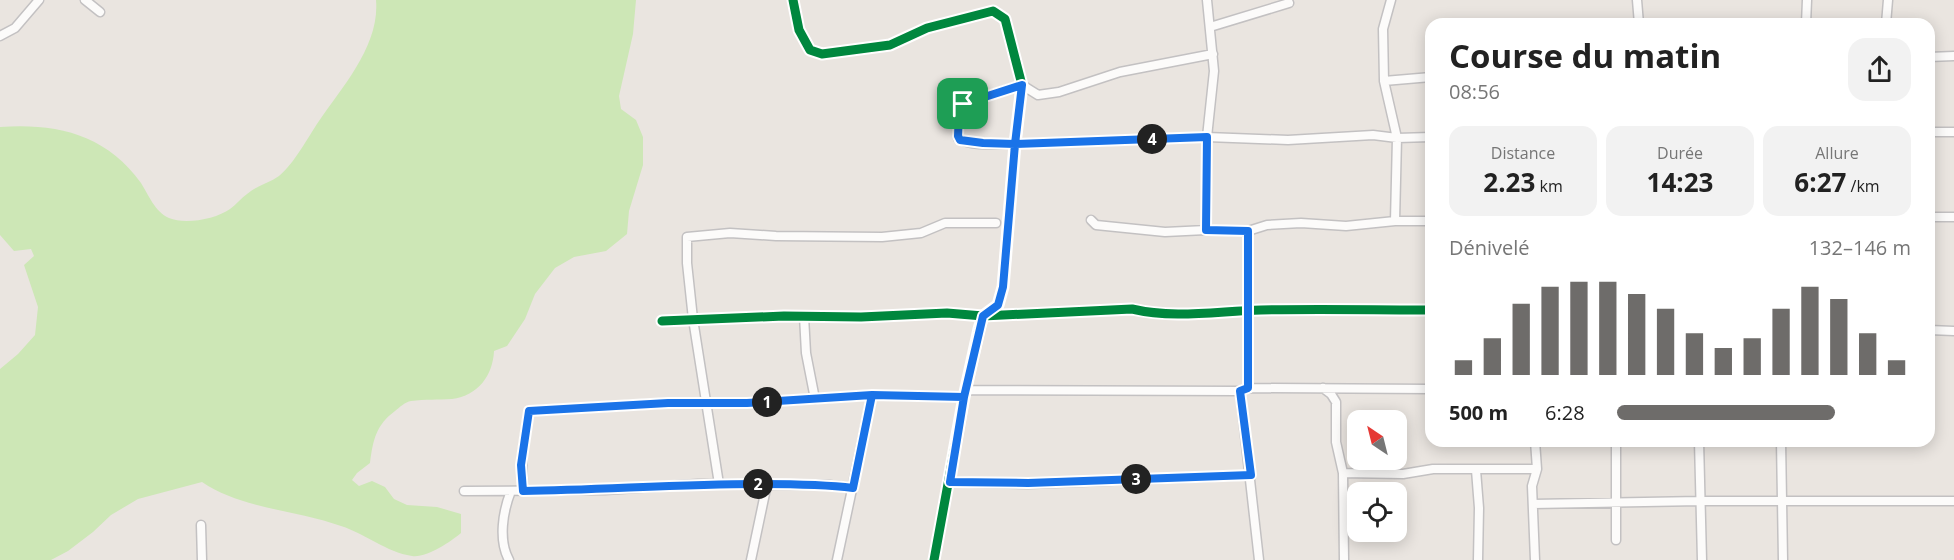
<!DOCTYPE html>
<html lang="fr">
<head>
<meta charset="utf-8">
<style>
  :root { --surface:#fff; --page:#f2f2f2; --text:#222; --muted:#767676; --accent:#6e6c6a }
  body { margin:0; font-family:"Open Sans",sans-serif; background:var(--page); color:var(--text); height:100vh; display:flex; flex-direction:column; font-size:22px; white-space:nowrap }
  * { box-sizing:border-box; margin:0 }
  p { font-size:20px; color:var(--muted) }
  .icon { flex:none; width:33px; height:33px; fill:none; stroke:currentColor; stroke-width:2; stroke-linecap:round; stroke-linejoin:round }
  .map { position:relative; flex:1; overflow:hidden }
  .side { position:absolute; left:1425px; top:18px; width:510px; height:429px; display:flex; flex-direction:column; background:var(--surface); border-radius:18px; box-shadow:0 3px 15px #0003 }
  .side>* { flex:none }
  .needle { width:39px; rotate:325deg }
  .buttons { position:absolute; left:1347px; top:410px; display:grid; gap:12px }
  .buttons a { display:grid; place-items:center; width:60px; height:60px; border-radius:12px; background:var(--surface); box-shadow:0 3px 15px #0003; font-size:30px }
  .pin { position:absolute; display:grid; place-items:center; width:51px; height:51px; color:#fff; margin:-26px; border-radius:12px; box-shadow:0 3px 9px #0006 }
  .km { position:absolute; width:30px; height:30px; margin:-15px; border-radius:50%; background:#222; color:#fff; font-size:16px; line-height:30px; text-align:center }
  .round { display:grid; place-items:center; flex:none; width:63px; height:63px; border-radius:18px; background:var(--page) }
  .overview { display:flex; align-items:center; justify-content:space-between; height:102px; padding:0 24px }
  h1 { font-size:33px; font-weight:700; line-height:45px }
  .stats { display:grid; grid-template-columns:repeat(3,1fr); gap:9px; height:102px; padding:6px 24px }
  .stats div { display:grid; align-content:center; border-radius:15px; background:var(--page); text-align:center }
  .stats b { font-size:26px; font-weight:700 }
  .stats small { font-size:16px; font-weight:400 }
  .stats p { font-size:16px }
  .chart { height:168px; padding:12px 24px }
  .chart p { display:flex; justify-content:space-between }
  .chart svg { width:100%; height:108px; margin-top:6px; stroke:var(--accent); stroke-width:6 }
  ul { padding:0 24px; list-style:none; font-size:20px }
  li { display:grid; grid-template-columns:96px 72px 1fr; align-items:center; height:45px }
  li i { height:15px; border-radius:8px; background:var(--accent) }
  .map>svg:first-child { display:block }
</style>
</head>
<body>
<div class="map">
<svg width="1954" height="560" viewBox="0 0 1954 560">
  <rect width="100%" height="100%" fill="#eae5e0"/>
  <path fill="#cde7b6" d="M376,0H636L633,34L619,96L621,109L636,120L643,137V165L629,211L627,234L606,251L574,257L555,268L535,294L525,319L507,346L494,351C493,375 478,396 452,399C438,400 425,399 411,401C405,402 400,407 395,411C376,425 373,440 370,463L357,473L352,480L359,486L372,481L385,487L394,499L407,505L437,507L461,514V533C450,542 427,558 412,556C386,552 366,534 341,526C296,510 242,509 202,482L138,499L111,515L93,532L68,551L51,560H0V369L18,354L35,335L38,307L24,265L34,256L31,249L14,251L0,235V127C56,123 106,134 141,183C148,194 155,212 169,218C185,225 216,219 230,209C236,205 241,198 247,194C256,186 269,183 279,176C294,164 308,137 319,121C343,86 380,45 376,0Z"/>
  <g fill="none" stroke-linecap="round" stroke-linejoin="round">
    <g stroke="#c3c1c2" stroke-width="11">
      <path id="street" d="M85,0L100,12
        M793,0L799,30L810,50L822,54L890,45L927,28L993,11L1005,19L1022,85L1015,144L1003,287L998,305L983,316L979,329L964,397L934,560
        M1391,0L1383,29L1384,81L1397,138L1395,221
        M1637,0L1639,24
        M1806,24L1807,0
        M1886,24L1888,0
        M1210,27L1289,3
        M0,36L15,28L39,0
        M1213,54L1120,72L1059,92L1038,95L1022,85L965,103L960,108L958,138C972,147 998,144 1015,144L1207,137L1288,140L1373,135L1397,138L1431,137
        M1929,57L1954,56
        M1384,81L1431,77
        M1929,132H1954
        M1929,217H1954
        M1091,220L1096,225L1165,232L1206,230L1248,231L1267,225L1301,223L1346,226L1395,221H1431
        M1206,230L1207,137L1214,71L1207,0
        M1248,231V388L1240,391L1259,560
        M804,316L806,353L815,399
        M662,321L784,316L861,317L947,313L983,316L1132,309C1174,319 1218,311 1261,310C1317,309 1374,310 1431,310
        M1929,330L1954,331
        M1248,388L1431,389
        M1323,388L1331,394L1336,402V442L1343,473L1344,560
        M966,390L1240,391
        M1699,441L1702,560
        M1781,441L1783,560
        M1476,470L1479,508L1478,560
        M1343,473L1403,474L1433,469H1537
        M950,482L1028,484L1251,475
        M719,484L693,319L687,263V237L730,233L776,236L882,237L921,233L945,223H996
        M464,491L605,490L698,484L829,485L853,488
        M523,491L522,457L529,411L668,403H747L872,395L964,397
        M1533,504L1700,501H1954
        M201,525L202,560
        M1616,540V441
        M509,560C498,540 503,511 511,491
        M751,560L767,484
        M837,560L872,395
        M1535,560L1532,486L1537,469L1535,441"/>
    </g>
    <use href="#street" stroke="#fcfbfa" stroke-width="8"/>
    <g stroke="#fff" stroke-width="13">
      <path id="cycleway" d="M793,0L799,30L810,50L822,54L890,45L927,28L993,11L1005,19L1022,85L1015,144L1003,287L998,305L983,316L979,329L964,397L934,560
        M662,321L784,316L861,317L947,313L983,316L1132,309C1174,319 1218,311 1261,310C1317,309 1374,310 1431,310"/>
    </g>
    <use href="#cycleway" stroke="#00873e" stroke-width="9"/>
  </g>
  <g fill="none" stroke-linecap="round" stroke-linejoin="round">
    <g stroke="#fff" stroke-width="12">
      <path id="route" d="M963,104L959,111L958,136L960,140L983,143L1015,144L1003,287L998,305L983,316L964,397L872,395L747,403H668L529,411L521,465L523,491C601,490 679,484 757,484C789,484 821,484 853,488L872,395L964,397L950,482L1028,483L1251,475L1240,391L1248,388V231L1206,230L1207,137L1015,144L1022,85L963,104"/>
    </g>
    <use href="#route" stroke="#1a73e8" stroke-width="8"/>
  </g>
</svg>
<div class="buttons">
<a><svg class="needle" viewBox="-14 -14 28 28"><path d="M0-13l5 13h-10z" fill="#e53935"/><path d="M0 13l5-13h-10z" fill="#767676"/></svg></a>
<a><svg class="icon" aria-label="locate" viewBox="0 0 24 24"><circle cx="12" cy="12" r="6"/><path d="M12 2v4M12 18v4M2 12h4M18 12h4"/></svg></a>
</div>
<div class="pin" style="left:963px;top:104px;background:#1e9e55"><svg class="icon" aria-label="arrive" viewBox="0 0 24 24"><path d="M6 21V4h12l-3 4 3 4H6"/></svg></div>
<b class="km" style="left:767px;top:402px">1</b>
<b class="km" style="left:758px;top:484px">2</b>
<b class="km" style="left:1136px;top:479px">3</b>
<b class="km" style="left:1152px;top:139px">4</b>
<section class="side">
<div class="overview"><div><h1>Course du matin</h1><p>08:56</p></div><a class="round"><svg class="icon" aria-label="share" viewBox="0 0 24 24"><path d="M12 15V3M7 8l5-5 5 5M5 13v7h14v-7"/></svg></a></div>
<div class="stats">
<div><p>Distance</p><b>2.23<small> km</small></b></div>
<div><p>Durée</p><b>14:23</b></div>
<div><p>Allure</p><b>6:27<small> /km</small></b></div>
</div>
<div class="chart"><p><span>Dénivelé</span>132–146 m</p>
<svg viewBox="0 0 160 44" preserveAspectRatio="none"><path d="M5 44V38M15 44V29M25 44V15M35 44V8M45 44V6M55 44V6M65 44V11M75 44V17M85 44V27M95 44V33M105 44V29M115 44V17M125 44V8M135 44V13M145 44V27M155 44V38"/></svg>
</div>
<ul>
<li><b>500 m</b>6:28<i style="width:74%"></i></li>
</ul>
</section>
</div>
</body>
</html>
